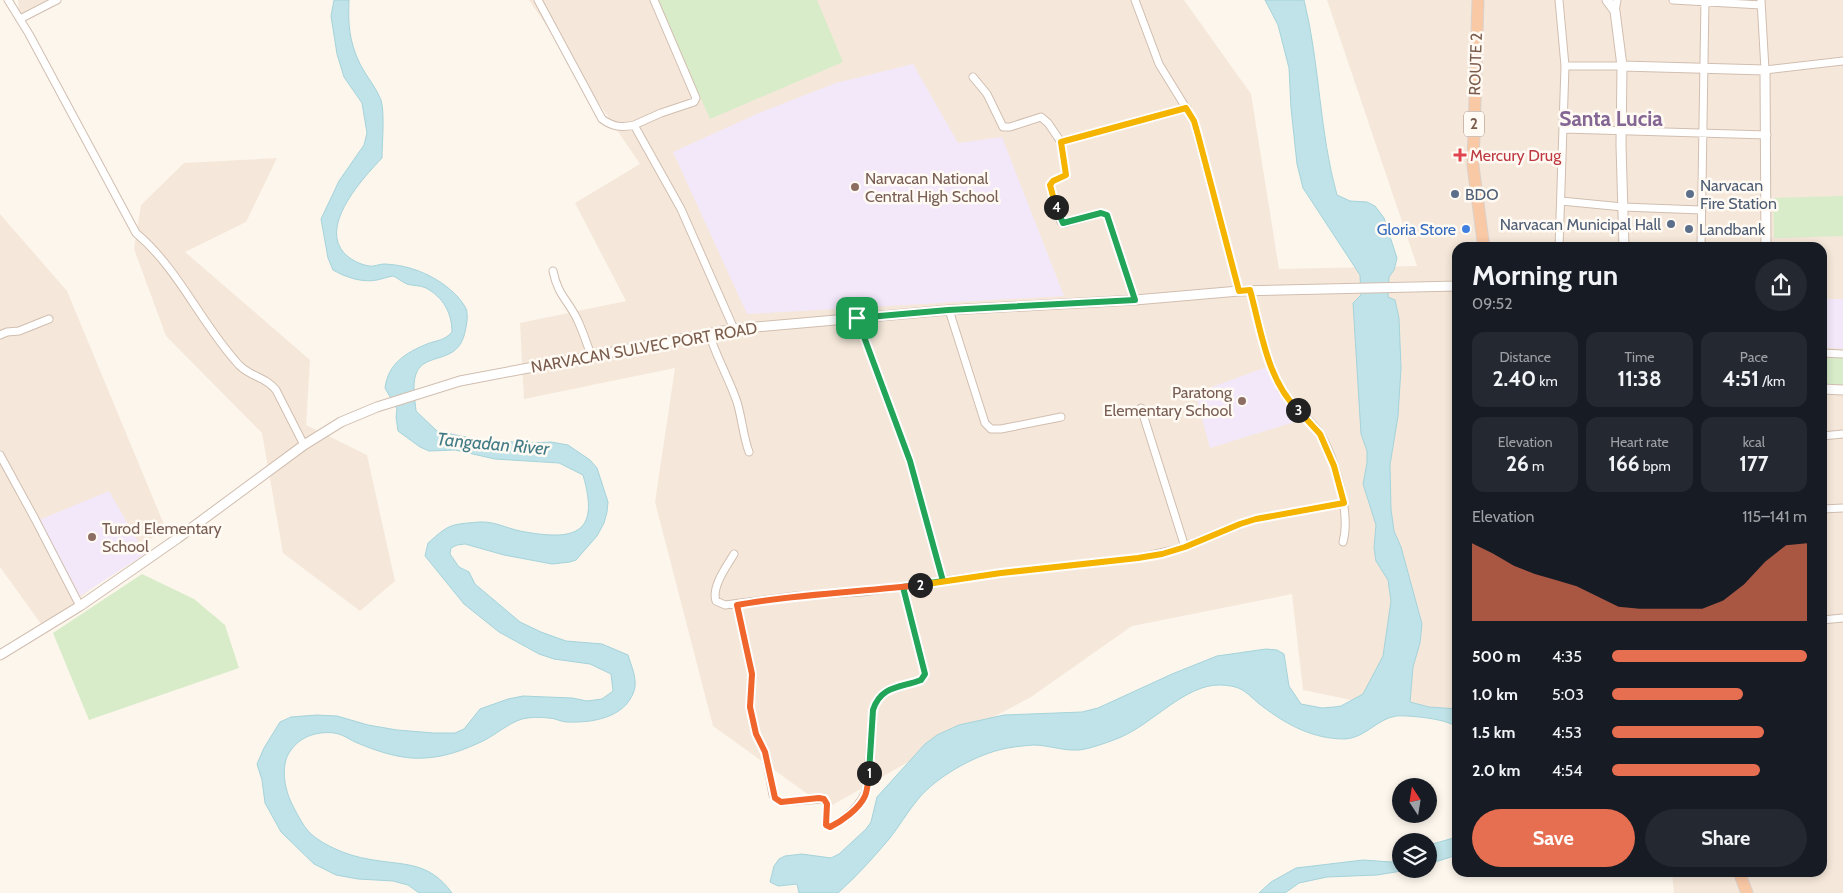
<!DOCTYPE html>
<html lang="en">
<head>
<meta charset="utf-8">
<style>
  :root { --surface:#171b24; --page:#242831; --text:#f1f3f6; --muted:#9ea1a6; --accent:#e76f51 }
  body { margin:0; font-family:Cabin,sans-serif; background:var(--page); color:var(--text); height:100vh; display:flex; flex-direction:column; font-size:19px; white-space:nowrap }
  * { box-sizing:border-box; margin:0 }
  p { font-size:16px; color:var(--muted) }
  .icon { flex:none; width:28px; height:28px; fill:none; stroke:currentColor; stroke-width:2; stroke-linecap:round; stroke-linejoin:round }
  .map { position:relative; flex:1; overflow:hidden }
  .drawer { position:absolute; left:1452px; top:242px; width:375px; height:635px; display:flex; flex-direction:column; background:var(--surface); border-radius:15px; box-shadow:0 2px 8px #0003 }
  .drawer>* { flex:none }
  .needle { width:32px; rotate:348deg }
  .buttons { position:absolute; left:1392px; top:778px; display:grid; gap:10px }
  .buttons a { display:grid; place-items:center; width:45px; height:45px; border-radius:50%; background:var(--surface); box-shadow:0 2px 8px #0003; font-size:25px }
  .pin { position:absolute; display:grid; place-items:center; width:42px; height:42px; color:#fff; margin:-21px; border-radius:10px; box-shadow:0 2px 8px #0006 }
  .km { position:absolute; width:25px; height:25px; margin:-12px; border-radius:50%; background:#222; color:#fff; font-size:14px; line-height:25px; text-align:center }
  .round { display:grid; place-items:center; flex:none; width:52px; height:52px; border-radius:26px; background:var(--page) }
  .headline { display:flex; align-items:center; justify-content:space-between; height:85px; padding:0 20px }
  h1 { font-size:28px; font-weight:700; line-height:38px }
  .metrics { display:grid; grid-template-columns:repeat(3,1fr); gap:8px; height:85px; padding:5px 20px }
  .metrics div { display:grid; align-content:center; border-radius:12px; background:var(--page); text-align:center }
  .metrics b { font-size:21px; font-weight:700 }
  .metrics small { font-size:14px; font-weight:400 }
  .metrics p { font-size:14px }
  .chart { height:140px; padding:10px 20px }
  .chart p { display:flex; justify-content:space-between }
  .chart svg { width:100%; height:90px; margin-top:5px; fill:var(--accent); opacity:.7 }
  .cta { display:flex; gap:10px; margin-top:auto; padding:10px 20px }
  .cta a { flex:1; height:58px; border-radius:30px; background:var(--accent); color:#fff; font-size:20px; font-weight:700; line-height:58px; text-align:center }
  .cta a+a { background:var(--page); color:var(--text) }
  ul { padding:0 20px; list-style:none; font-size:16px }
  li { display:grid; grid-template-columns:80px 60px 1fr; align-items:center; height:38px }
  li i { height:12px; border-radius:6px; background:var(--accent) }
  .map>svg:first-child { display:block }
</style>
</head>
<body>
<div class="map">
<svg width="1843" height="893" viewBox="0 0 1843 893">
  <rect width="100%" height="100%" fill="#fdf6ec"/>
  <path fill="#f5e8da" d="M18,0H55L20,19Z
    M529,0H1184L1251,94L1279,269L1417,266L1327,0H1843V893H1674L1672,873L1822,872V248H1458L1457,722L1303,690L1292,594L1132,626L1031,697L912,760L827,808L713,726L655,502L675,368L524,399L520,323L626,301L575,203L640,164Z
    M277,158L246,222L185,252L310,360L306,425L367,455L395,581L360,611L283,553L262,433L166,336L134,249L141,205L184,163Z
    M0,214L67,291L165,527L44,628L0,567Z"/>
  <path fill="#f3e8fa" d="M913,64L958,143L1002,137L1064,296L747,314L673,152L759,113L836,83Z
    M1822,299H1843V349L1823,347Z
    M1270,366L1278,384L1292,409L1304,419L1210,448L1195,393Z
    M109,491L145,554L80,596L39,520Z"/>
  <path fill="#d8ecc9" d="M657,0H817L843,62L710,119Z
    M1843,196V236L1774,238L1773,198Z
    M1823,355L1843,357V388L1823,387Z
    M142,574L194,599L225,625L239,668L89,720L53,633Z"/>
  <path fill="#bfe3e8" stroke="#a5d3da" d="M334,0H349C348,24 349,41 360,64C366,76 376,87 381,100C385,113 382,144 382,158C364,177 323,221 341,249C347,258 358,264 369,266C374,267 379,264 384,264C412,265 439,277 458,297C462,302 467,308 467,313C468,319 466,327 465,332C458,366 424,351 416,374C412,385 415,400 416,411L437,431L475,439L527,443L551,442L568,445L590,460L597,468L608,502L607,512L604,523L597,536L576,560L570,562L552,564L504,555L465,544L457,545L451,548L450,554L459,567L469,572L475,584L520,622L541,632L566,641L602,644L628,655C631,665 638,680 634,691C625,718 592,723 567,722C561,722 555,718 549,718C541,717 530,717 522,719C507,724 497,734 483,741C464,750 445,757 425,758C402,760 376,751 355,742C349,739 342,734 334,733C318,731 301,736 291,750C280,764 284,788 292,804C296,812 303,826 310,833C324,846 349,856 368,859C404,866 428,860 452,893H419L408,885L393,881L358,879L336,875L314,864L281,832L275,821L265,803L262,780L257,764L264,748L280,722L291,717L317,715L337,716L368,725L397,730L434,733H455L464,729L480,709L508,699L523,696L572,698L587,701L602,699L613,691L611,674L590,664L554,659L539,654L499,632L464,604L425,556L428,543C434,538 442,530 449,527C457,523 471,523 479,522C494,521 506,528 520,531C573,541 601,536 583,475L559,463L495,459L455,450L429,451L420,447L398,431L396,417L397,409L385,388C388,364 405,353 427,344C437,340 444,341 452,332C452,313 443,297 426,288C420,285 413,286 407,284C402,282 398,278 393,276C387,277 382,279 377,280C362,283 345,277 333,270L328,258L321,219L339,181L364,145L367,133L362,103L344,77L337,54L331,16Z
    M1265,0H1304C1320,64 1319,131 1337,195L1350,201L1367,202L1375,206L1384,218L1397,258L1394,270L1389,277L1388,297L1395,300L1399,318L1401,368L1398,416L1390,465L1391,509L1394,531L1401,547L1422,624L1420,643L1413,667L1410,702L1429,707L1457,709V728C1451,719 1408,715 1396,716C1377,719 1365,738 1345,739C1313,739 1287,725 1262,706C1245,693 1245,686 1220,685C1186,684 1152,724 1121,737C1112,741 1087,750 1078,750C1063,751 1048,745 1033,745C1022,746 1009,747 999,750C972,757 937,777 919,798C908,811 900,825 890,838C874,857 857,876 838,893H799L797,884L778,886L770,882L774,866L779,859L785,856L802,854L831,858L839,854L866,829L871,822L877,797L925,744L937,735L959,725L1004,715L1082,712L1098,708L1172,674L1217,656L1266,649L1277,650L1284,654L1289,686L1301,704L1322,708L1334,707L1341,706L1363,694L1383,656L1391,601L1388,580L1376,561L1374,548L1376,525L1363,484L1367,463V451L1361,434L1353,303L1361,295L1360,275L1303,188L1297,164L1291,108L1289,68L1278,25Z
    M1457,837V855L1429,864V845Z
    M1401,858V869H1414L1377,875L1327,877L1299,883L1285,893H1259L1271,882L1296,868L1363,860L1391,862Z"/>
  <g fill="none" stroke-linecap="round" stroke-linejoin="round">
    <g stroke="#d1beb0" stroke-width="9">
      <path id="minor" d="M8,0L29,34L136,233C179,269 201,324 239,365C252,378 265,376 276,390L304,445
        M538,0L602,119C613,127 622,128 634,125
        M654,0L696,98L694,102L661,113L634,125L681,209L734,329
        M1135,0L1159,64L1194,121L1239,291
        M1559,0L1565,66L1559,248
        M1673,0L1761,5
        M1761,0L1765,70L1843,61
        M1615,11L1617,0
        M20,19L57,0
        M1565,66H1622
        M973,77L987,94L1003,127H1010L1041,117L1048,123L1061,142L1066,175L1053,181L1050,185L1061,222L1066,223L1101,213L1107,215L1135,300
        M1564,129L1767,135
        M1061,142L1187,108
        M1561,201L1623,207L1701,210
        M1701,248L1705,0
        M553,271C558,296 569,301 578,321C583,332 587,344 591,355
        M1250,290C1259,323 1265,358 1281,389C1291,406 1308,416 1319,432C1335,457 1351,514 1343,542
        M949,310L985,423L991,429H1001L1061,417
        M857,318L910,461L943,581
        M709,333C716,357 729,378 737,402C742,418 743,436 749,452
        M0,335L7,332L19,331L49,319
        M1822,353L1843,354
        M1141,408L1185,547
        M1822,436L1843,434
        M0,455L35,519L80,606
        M1822,509L1843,508
        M734,554C727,566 711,587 716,601L725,605L795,596L862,592L1001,573L1138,558L1182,548L1240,524L1256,519L1344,503
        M737,605L752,674L750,707L756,734L765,751L773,795L778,800L781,802L823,799L827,804L826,825L830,827C845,819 862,805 867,788L873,710C881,684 900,688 921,680L925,674L903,587
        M1822,620L1843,618"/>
    </g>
    <g stroke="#d1beb0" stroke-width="11">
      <path id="tertiary" d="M1607,0L1615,11L1622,66L1621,145L1624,248
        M1622,66L1765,70L1766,248
        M1822,389L1843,390
        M0,655L80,606L178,538L304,445L341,422L377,407L460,381L734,329L949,310L1135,300L1239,291L1458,286"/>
    </g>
    <g stroke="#dad1cd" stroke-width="13">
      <path id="trunk" d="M1478,0L1473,166L1484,248
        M1739,872L1747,893"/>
    </g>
    <use href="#minor" stroke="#fff" stroke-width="7"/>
    <use href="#tertiary" stroke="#fff" stroke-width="9"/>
    <use href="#trunk" stroke="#f9c8a4" stroke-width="11"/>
  </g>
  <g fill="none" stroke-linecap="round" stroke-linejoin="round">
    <g stroke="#fff" stroke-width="10">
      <path id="split-1" d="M857,318L910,461L943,581L903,587L925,674L921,680C901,688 881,685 873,710L869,773"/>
    </g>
    <g stroke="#fff" stroke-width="10">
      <path id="split-2" d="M869,773C868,780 868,789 865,796C859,809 842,821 830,827L826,825L827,804L824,799L819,798L781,802L775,798L765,752L756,734L750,707L752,674L737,605C797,594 859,592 920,585"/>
    </g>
    <g stroke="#fff" stroke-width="10">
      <path id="split-3" d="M920,585L1001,573L1138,558L1162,554L1185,547L1240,524L1256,519L1344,503L1334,466L1320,434L1298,410"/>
    </g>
    <g stroke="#fff" stroke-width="10">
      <path id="split-4" d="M1056,207L1050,185L1053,181L1066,175L1061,142L1186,108L1194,121L1198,135L1239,291L1250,290C1261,330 1267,380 1298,410"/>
    </g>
    <g stroke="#fff" stroke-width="10">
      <path id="split-5" d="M857,318L948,310L1135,300L1107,215L1101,213L1063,223L1056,207"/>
    </g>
    <use href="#split-1" stroke="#22a559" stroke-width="6"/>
    <use href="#split-2" stroke="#f0652b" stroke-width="6"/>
    <use href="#split-3" stroke="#f5b400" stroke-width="6"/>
    <use href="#split-4" stroke="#f5b400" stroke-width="6"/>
    <use href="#split-5" stroke="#22a559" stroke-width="6"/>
  </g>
  <path fill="#e0444e" stroke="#fffaf3" stroke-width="2" d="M1457.5 147.5h5v5h5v5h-5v5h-5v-5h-5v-5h5z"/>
  <g fill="#8d6e63" stroke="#fffaf3" stroke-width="2">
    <circle cx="855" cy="187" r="5"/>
    <circle cx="1242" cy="401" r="5"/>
    <circle cx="92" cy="537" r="5"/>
  </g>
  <g fill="#5c6f8a" stroke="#fffaf3" stroke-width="2">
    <circle cx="1455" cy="194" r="5"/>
    <circle cx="1690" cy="194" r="5"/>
    <circle cx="1671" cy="224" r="5"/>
    <circle cx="1689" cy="229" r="5"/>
  </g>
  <circle fill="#3f7fe0" stroke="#fffaf3" stroke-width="2" cx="1466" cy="229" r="5"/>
  <g text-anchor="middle" stroke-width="5" stroke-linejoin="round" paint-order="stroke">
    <rect fill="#fffaf3" stroke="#a28b7f" stroke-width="1" x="1464" y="111.5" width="20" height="25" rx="4"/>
    <g font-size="15" font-weight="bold" fill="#7a5c4d">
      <text x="1474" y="129">2</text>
    </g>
    <g font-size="16" fill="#7a5c4d" stroke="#fffaf3">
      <text transform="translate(1475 64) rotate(-88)" y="6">ROUTE 2</text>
      <text transform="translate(644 347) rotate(-10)" y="6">NARVACAN SULVEC PORT ROAD</text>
    </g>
    <g font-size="16" fill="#be3a42" stroke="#fffaf3" text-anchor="start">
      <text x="1470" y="161">Mercury Drug</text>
    </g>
    <g font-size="16" fill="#785e54" stroke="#fffaf3" text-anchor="start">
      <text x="865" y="184">Narvacan National<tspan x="865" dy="18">Central High School</tspan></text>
      <text x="1232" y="398" text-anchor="end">Paratong<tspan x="1232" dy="18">Elementary School</tspan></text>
      <text x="102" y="534">Turod Elementary<tspan x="102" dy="18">School</tspan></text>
    </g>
    <g font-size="16" fill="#4e5e75" stroke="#fffaf3" text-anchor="start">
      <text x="1700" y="191">Narvacan<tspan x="1700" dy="18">Fire Station</tspan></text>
      <text x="1465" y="200">BDO</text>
      <text x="1661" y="230" text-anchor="end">Narvacan Municipal Hall</text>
      <text x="1699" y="235">Landbank</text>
    </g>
    <g font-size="16" fill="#366cbe" stroke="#fffaf3" text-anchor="end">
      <text x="1456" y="235">Gloria Store</text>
    </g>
    <g font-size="18" font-style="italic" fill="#437c86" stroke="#fffaf3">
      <text transform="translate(493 444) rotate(5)" y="6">Tangadan River</text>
    </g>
    <g font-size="21" font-weight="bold" fill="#846695" stroke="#fffaf3">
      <text x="1611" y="126">Santa Lucia</text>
    </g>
  </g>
</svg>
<div class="buttons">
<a><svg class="needle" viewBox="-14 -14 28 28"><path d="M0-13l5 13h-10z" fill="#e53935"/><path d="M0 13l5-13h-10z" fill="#9ea1a6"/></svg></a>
<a><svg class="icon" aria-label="layers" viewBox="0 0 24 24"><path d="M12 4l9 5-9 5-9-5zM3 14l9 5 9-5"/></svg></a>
</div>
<div class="pin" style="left:857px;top:318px;background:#1e9e55"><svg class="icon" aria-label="arrive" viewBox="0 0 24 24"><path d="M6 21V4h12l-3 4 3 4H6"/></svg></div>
<b class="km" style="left:869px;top:773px">1</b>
<b class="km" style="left:920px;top:585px">2</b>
<b class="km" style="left:1298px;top:410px">3</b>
<b class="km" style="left:1056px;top:207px">4</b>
<section class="drawer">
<div class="headline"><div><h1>Morning run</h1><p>09:52</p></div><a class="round"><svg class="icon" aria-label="share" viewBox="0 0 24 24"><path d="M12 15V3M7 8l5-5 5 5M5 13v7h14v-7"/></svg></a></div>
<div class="metrics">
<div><p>Distance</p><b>2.40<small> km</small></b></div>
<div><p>Time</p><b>11:38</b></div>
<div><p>Pace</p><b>4:51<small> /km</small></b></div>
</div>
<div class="metrics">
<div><p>Elevation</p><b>26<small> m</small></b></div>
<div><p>Heart rate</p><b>166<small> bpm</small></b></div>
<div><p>kcal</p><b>177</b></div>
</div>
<div class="chart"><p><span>Elevation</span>115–141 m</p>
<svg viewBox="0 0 160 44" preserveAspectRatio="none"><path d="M0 44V6L10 11L20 17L30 21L40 24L50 27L60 32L70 37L80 38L90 38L100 38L110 38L120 34L130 26L140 15L150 7L160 6V44z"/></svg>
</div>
<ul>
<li><b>500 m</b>4:35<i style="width:100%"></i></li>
<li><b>1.0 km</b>5:03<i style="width:67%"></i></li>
<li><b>1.5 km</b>4:53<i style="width:78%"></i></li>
<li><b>2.0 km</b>4:54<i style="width:76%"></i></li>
</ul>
<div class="cta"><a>Save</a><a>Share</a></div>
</section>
</div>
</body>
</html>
